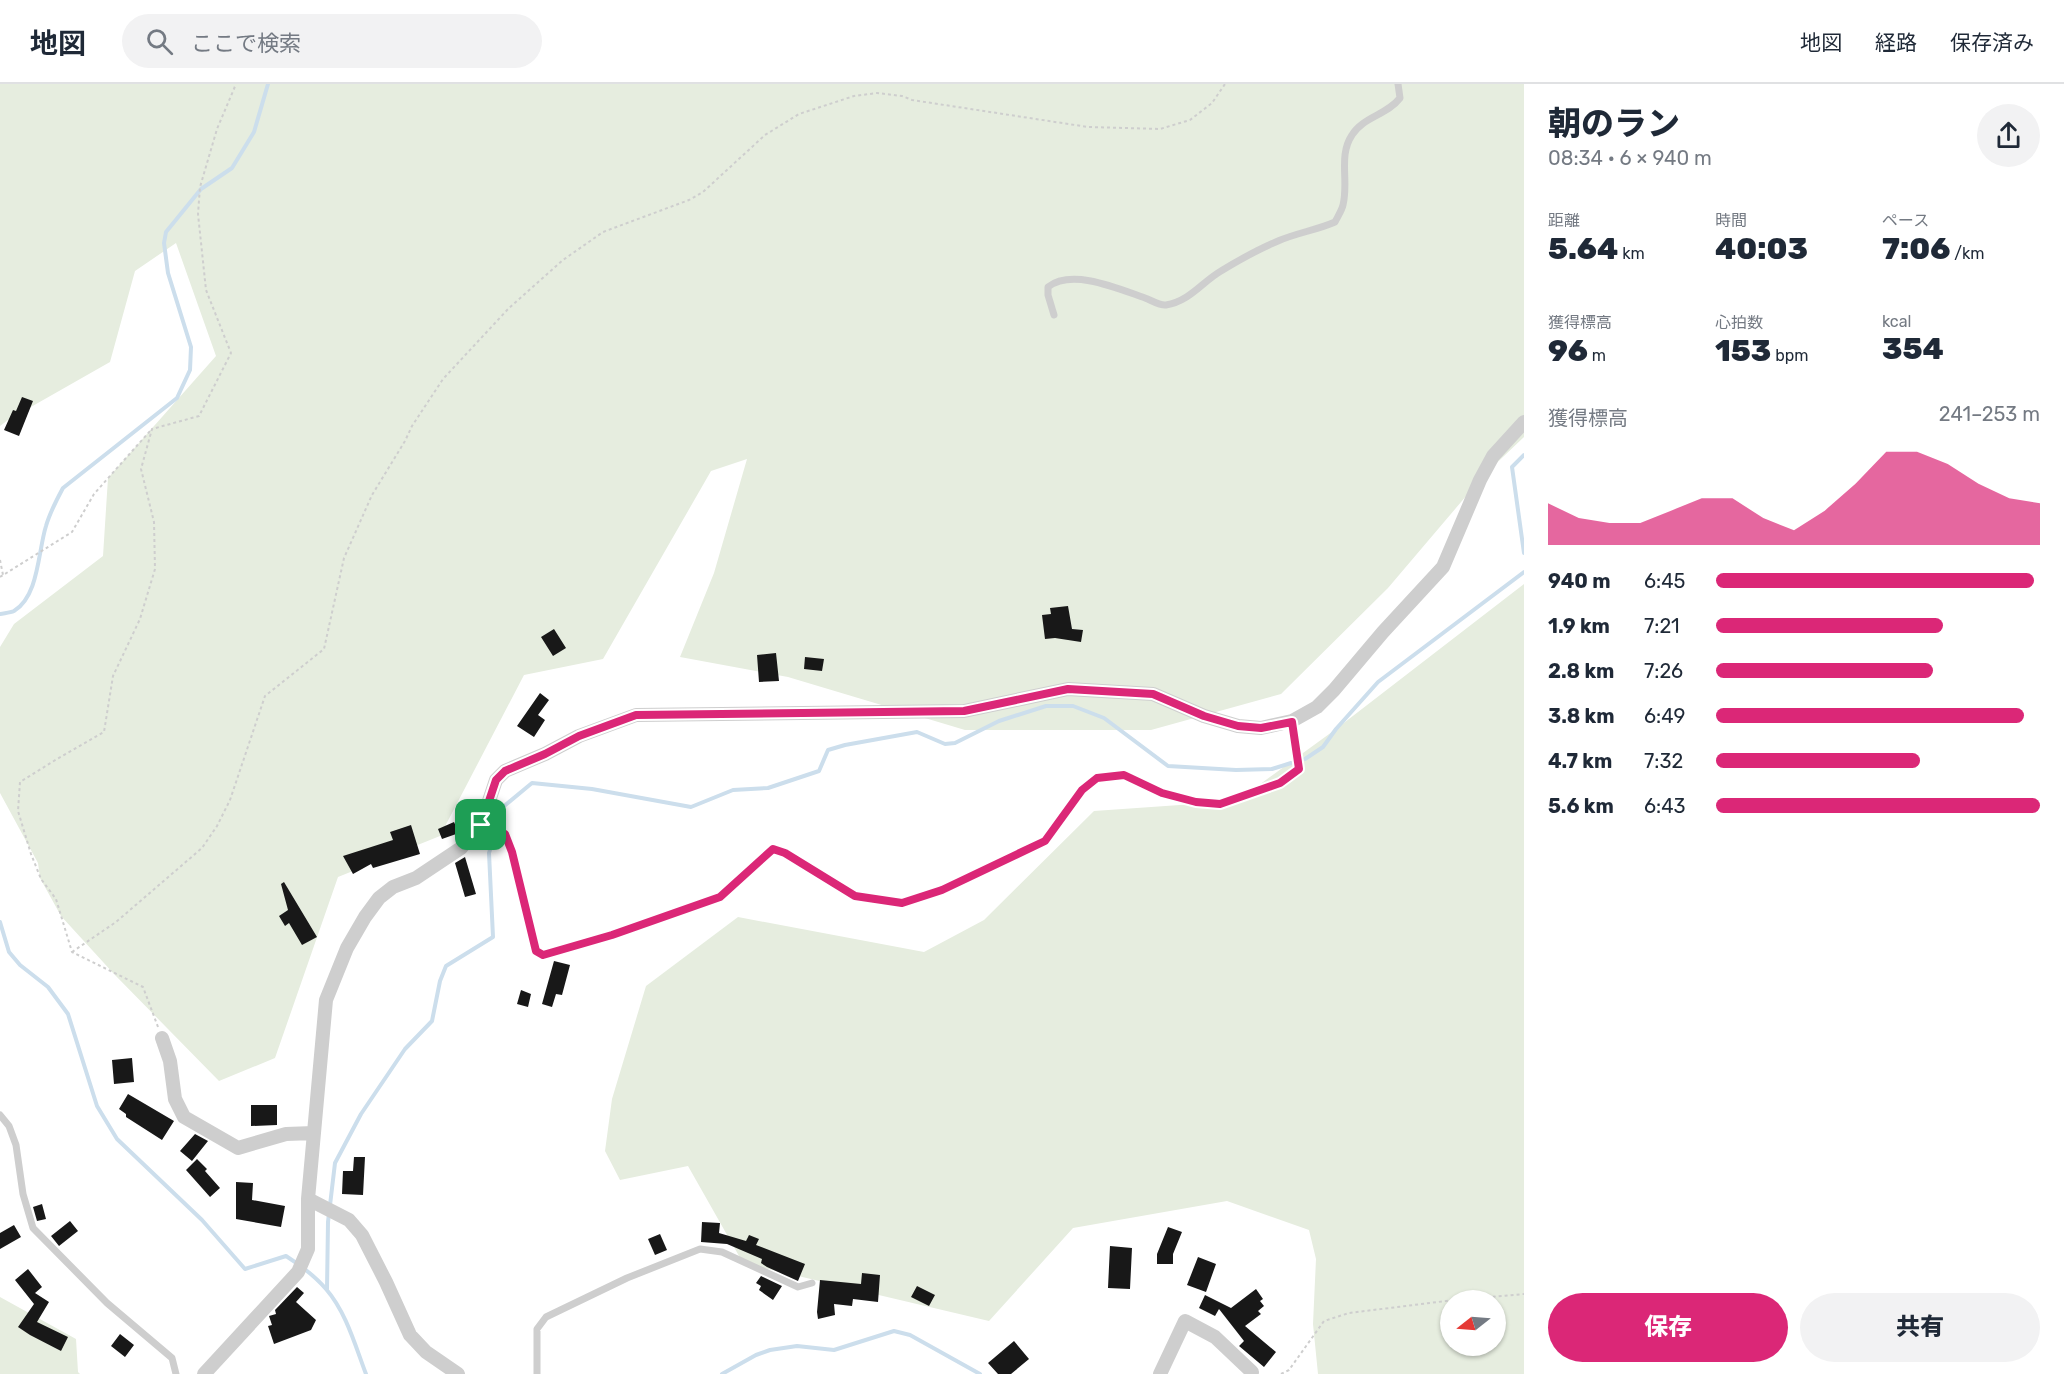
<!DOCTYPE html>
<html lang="ja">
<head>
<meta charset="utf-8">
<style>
  :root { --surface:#fff; --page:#f2f2f3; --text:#1f2937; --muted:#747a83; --line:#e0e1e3; --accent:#db2777 }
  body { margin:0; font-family:Rubik,"Noto Sans JP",sans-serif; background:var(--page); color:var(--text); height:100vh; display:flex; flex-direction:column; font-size:22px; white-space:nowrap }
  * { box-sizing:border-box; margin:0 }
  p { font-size:20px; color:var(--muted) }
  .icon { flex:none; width:33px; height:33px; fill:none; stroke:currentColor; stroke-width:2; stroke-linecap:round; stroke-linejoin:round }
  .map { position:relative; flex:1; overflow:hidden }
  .panel { display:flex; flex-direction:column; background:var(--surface); width:540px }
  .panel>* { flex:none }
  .needle { width:39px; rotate:253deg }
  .tools { position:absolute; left:1440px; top:1206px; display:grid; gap:12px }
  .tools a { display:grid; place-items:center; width:66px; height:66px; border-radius:50%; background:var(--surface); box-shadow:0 2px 4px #0004; font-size:30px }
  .pin { position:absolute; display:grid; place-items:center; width:51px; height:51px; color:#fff; margin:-26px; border-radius:12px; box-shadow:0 3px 9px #0006 }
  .round { display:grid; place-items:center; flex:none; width:63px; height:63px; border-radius:32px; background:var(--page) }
  .summary { display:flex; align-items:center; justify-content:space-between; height:102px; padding:0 24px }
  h1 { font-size:33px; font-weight:800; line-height:45px }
  .figures { display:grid; grid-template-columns:repeat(3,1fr); gap:9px; height:102px; padding:6px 24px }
  .figures div { display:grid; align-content:center }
  .figures b { font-size:30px; font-weight:800 }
  .figures small { font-size:16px; font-weight:400 }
  .figures p { font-size:16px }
  .chart { height:168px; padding:12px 24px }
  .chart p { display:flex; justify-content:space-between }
  .chart svg { width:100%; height:108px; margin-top:6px; fill:var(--accent); opacity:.7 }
  .primary-button { display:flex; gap:12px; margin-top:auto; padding:12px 24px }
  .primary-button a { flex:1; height:69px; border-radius:36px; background:var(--accent); color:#fff; font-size:24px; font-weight:800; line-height:69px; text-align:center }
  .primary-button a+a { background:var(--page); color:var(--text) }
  ul { padding:0 24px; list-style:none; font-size:20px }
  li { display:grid; grid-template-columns:96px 72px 1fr; align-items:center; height:45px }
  li i { height:15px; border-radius:8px; background:var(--accent) }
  header { display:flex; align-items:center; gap:36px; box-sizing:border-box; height:84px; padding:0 30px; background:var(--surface); border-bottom:2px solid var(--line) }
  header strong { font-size:28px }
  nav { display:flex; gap:33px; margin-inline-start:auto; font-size:21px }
  .search { width:420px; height:54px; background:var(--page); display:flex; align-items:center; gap:15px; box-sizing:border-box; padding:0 21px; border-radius:33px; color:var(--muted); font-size:22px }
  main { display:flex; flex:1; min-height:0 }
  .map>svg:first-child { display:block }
</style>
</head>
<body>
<header>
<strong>地図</strong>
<div class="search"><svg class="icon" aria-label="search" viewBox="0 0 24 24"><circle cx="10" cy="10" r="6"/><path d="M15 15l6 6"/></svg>ここで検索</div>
<nav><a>地図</a><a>経路</a><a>保存済み</a></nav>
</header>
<main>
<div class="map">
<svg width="1524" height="1290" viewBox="0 0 1524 1290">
  <rect width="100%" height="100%" fill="#fff"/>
  <path fill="#e6eddf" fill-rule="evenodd" d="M0,0H1524V353L1484,391L1388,504L1281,610L1151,646H965L788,593L680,573L714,489L747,375L711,387L603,575L524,591L440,752L338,793L275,974L219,997L114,890L61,832L40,794L38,779L0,709V563L14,540L103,472L108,394L216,272L176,159L135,187L110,278L8,336L0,342Z
    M1524,500V1290H1318L1313,1240L1316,1175L1309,1146L1227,1117L1073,1144L989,1237L743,1179L688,1082L620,1096L605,1067L612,1015L646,902L738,833L924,868L984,836L1094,727L1237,717L1336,645ZM1450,1216H1496V1262H1450Z
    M0,1213L76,1255L78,1288L80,1290H0Z"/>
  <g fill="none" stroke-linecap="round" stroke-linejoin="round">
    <path stroke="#ccdeec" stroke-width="4" d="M1524,371L1512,383L1524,469
      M0,530C4,529 10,529 14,527C39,512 38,467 46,442C50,428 56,417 63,404L177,314L190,286L191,263L168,189L164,159L166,148L201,105L232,84L254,48L268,0
      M1305,675L1323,663L1336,645L1378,598L1524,488
      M0,838L9,868L20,881L48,903L68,930L97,1022L117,1055L202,1136L245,1185L286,1172C300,1181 315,1192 326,1205C346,1228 355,1261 366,1290
      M327,1205L328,1138L335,1079L361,1030L405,965L432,937L440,897L446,882L493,853L489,769L503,723L532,699L592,705L691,723L733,706L768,704L819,687L828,666L845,661L917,648L945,660L955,659L999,637L1046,622H1073L1104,634L1168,682L1236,686L1272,685L1291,679
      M722,1290L756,1271L770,1266L797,1262L834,1266L894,1247L910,1251L980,1290"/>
  </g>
  <path fill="#181818" d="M22,313L33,317L19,352L4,346L13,326L16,327Z
    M1068,522L1072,545L1083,546L1081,558L1055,554L1045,555L1042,531L1051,530L1050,524Z
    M554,545L566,564L553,572L541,553Z
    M776,569L779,597L759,598L757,571Z
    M805,573L824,575L822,587L804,585Z
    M540,609L549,616L538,631L545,636L534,653L517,642Z
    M454,738L459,749L442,755L438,745Z
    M411,741L420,770L373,784L371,780L353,790L343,772L393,756L390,748Z
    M465,773L476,810L465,813L455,779Z
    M284,798L317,853L302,861L289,839L285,842L279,832L288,826L281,800Z
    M554,877L570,881L562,911L556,910L552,923L542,920Z
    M521,906L531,910L528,923L517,920Z
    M132,974L134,998L114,1000L112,976Z
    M128,1010L174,1037L162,1056L126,1033V1030L119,1025Z
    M251,1021H277V1041L251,1042Z
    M195,1050L208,1057L192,1077L180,1067Z
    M354,1073H365L363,1111L342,1110L343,1087H353Z
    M197,1075L207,1085L205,1087L220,1104L210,1113L186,1086Z
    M236,1098L253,1099L252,1116L285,1122L281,1143L236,1135Z
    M42,1120L46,1135L37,1137L33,1123Z
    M70,1137L78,1147L59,1162L51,1152Z
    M702,1138L720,1139L719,1149L746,1157L749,1151L759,1155L756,1161L805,1180L798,1197L767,1183L761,1179L762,1175L727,1160L701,1158Z
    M14,1141L21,1153L0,1165V1149Z
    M1168,1143L1182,1148L1173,1170V1180H1157V1170Z
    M660,1150L667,1166L655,1171L648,1155Z
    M1110,1162L1132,1164L1130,1205L1108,1204Z
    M1198,1173L1216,1180L1206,1208L1187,1201Z
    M28,1185L42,1203L35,1209L49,1218L37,1238L68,1253L61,1267L30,1251L18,1243L34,1220L15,1196Z
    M862,1189L880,1191L878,1218L853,1215L852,1222L834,1220L835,1231L818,1235L817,1228L820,1196L861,1200Z
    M761,1192L782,1202L773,1216L759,1206L761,1202L756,1199Z
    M917,1202L935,1211L929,1222L911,1213Z
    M297,1203L304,1209L296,1218L316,1236L311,1246L274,1260L268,1242L272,1241L269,1232L276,1230L275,1226Z
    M1256,1205L1263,1215L1260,1217L1264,1222L1258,1227L1261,1230L1245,1242L1276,1268L1264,1283L1239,1262L1244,1257L1219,1225L1215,1232L1199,1224L1205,1211L1231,1224Z
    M120,1250L134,1261L125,1273L111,1262Z
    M1014,1257L1029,1275L1011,1290H998L988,1279Z"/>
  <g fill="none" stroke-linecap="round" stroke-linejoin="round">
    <path stroke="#cecece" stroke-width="2" stroke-dasharray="3 3" stroke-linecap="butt" d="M0,476L3,491
      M0,493L72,448L94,410L150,347
      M495,746L505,750L511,768L536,867L543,871L612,851L720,813L773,765L785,769L855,812L902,819L942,806L1045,757L1082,706L1097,694L1124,691L1162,709L1196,718L1220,720L1280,700L1299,685L1294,650
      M72,868L116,838L202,764L217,742L230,716L265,612L324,565L344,474L372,411L405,357L412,342L443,295L509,224L563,176L603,148L689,116L703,108L765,51L799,30L854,12L877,9L902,12L912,16L1088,43L1160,45L1190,36L1212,19L1225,0
      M158,943L143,903L72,868L56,815L41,795L31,770L18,727L20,698L57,675L104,648L113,592L140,535L155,485L154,438L141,385L152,345L199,332L231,269L206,206L198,130L200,103L217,45L236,0
      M1281,1290L1289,1286L1324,1237L1349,1229L1454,1216L1524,1210"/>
    <path stroke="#cecece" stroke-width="7" d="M1054,231L1048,211V203C1072,184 1119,205 1145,214C1151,216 1160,222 1166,221C1190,217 1202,198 1221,187C1239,176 1259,165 1278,157C1296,149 1317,146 1335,138C1338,132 1342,126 1343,121C1349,97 1338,72 1352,51C1363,33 1387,31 1400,14L1398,0
      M0,1031L9,1042L16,1061L23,1110L33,1144L107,1219L172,1274L176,1290
      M537,1290V1245L546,1233L627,1194L700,1165L722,1168L798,1203L812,1199"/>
    <path stroke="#cecece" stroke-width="14" d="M162,954L170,977L175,1015L184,1033L238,1064L286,1050L314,1049
      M308,1115L349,1136L362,1151L386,1198L410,1251L426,1268L458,1290
      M204,1290L298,1188L308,1165V1115L326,916L347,864L365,833L379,814L393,803L416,794L461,764L481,741L496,696L505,687L545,670L579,652L636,631L964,627L1068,605L1153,610L1204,632L1238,642L1261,644L1292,637L1317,623L1334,606L1383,548L1443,483L1480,396L1493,372L1524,338
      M1160,1290L1185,1237L1215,1253L1252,1288"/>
  </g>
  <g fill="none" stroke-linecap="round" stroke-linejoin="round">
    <g stroke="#fff" stroke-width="12">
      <path id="route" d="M1068,605L1153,610L1204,632L1238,642L1261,644L1292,638L1299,685L1280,699L1220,720L1196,718L1162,709L1124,691L1097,694L1082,706L1045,757L942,806L902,819L855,812L785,769L773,765L720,813L612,851L543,871L536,867L512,768L505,750L481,741L496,696L505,687L545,670L579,652L636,631L964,627Z"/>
    </g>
    <use href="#route" stroke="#db2777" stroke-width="8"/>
  </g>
</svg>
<div class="tools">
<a><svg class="needle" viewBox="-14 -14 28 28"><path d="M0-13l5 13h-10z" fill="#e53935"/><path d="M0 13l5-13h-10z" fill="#747a83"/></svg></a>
</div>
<div class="pin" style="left:481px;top:741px;background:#1e9e55"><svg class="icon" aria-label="arrive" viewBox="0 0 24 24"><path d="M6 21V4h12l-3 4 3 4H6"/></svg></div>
</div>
<section class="panel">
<div class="summary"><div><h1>朝のラン</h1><p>08:34 · 6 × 940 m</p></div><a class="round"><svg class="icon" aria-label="share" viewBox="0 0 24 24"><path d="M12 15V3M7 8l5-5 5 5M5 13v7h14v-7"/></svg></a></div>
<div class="figures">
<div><p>距離</p><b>5.64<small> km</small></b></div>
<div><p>時間</p><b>40:03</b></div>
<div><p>ペース</p><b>7:06<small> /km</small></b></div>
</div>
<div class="figures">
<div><p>獲得標高</p><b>96<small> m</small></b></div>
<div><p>心拍数</p><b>153<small> bpm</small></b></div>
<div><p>kcal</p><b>354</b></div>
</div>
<div class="chart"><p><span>獲得標高</span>241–253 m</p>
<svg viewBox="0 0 160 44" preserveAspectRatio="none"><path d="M0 44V27L10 33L20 35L30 35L40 30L50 25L60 25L70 33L80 38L90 30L100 19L110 6L120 6L130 11L140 19L150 25L160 27V44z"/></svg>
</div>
<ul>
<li><b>940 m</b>6:45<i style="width:98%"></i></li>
<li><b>1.9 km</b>7:21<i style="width:70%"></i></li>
<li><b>2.8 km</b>7:26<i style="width:67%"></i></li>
<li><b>3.8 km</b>6:49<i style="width:95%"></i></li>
<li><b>4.7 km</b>7:32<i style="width:63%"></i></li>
<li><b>5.6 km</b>6:43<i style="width:100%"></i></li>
</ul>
<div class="primary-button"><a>保存</a><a>共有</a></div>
</section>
</main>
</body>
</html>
